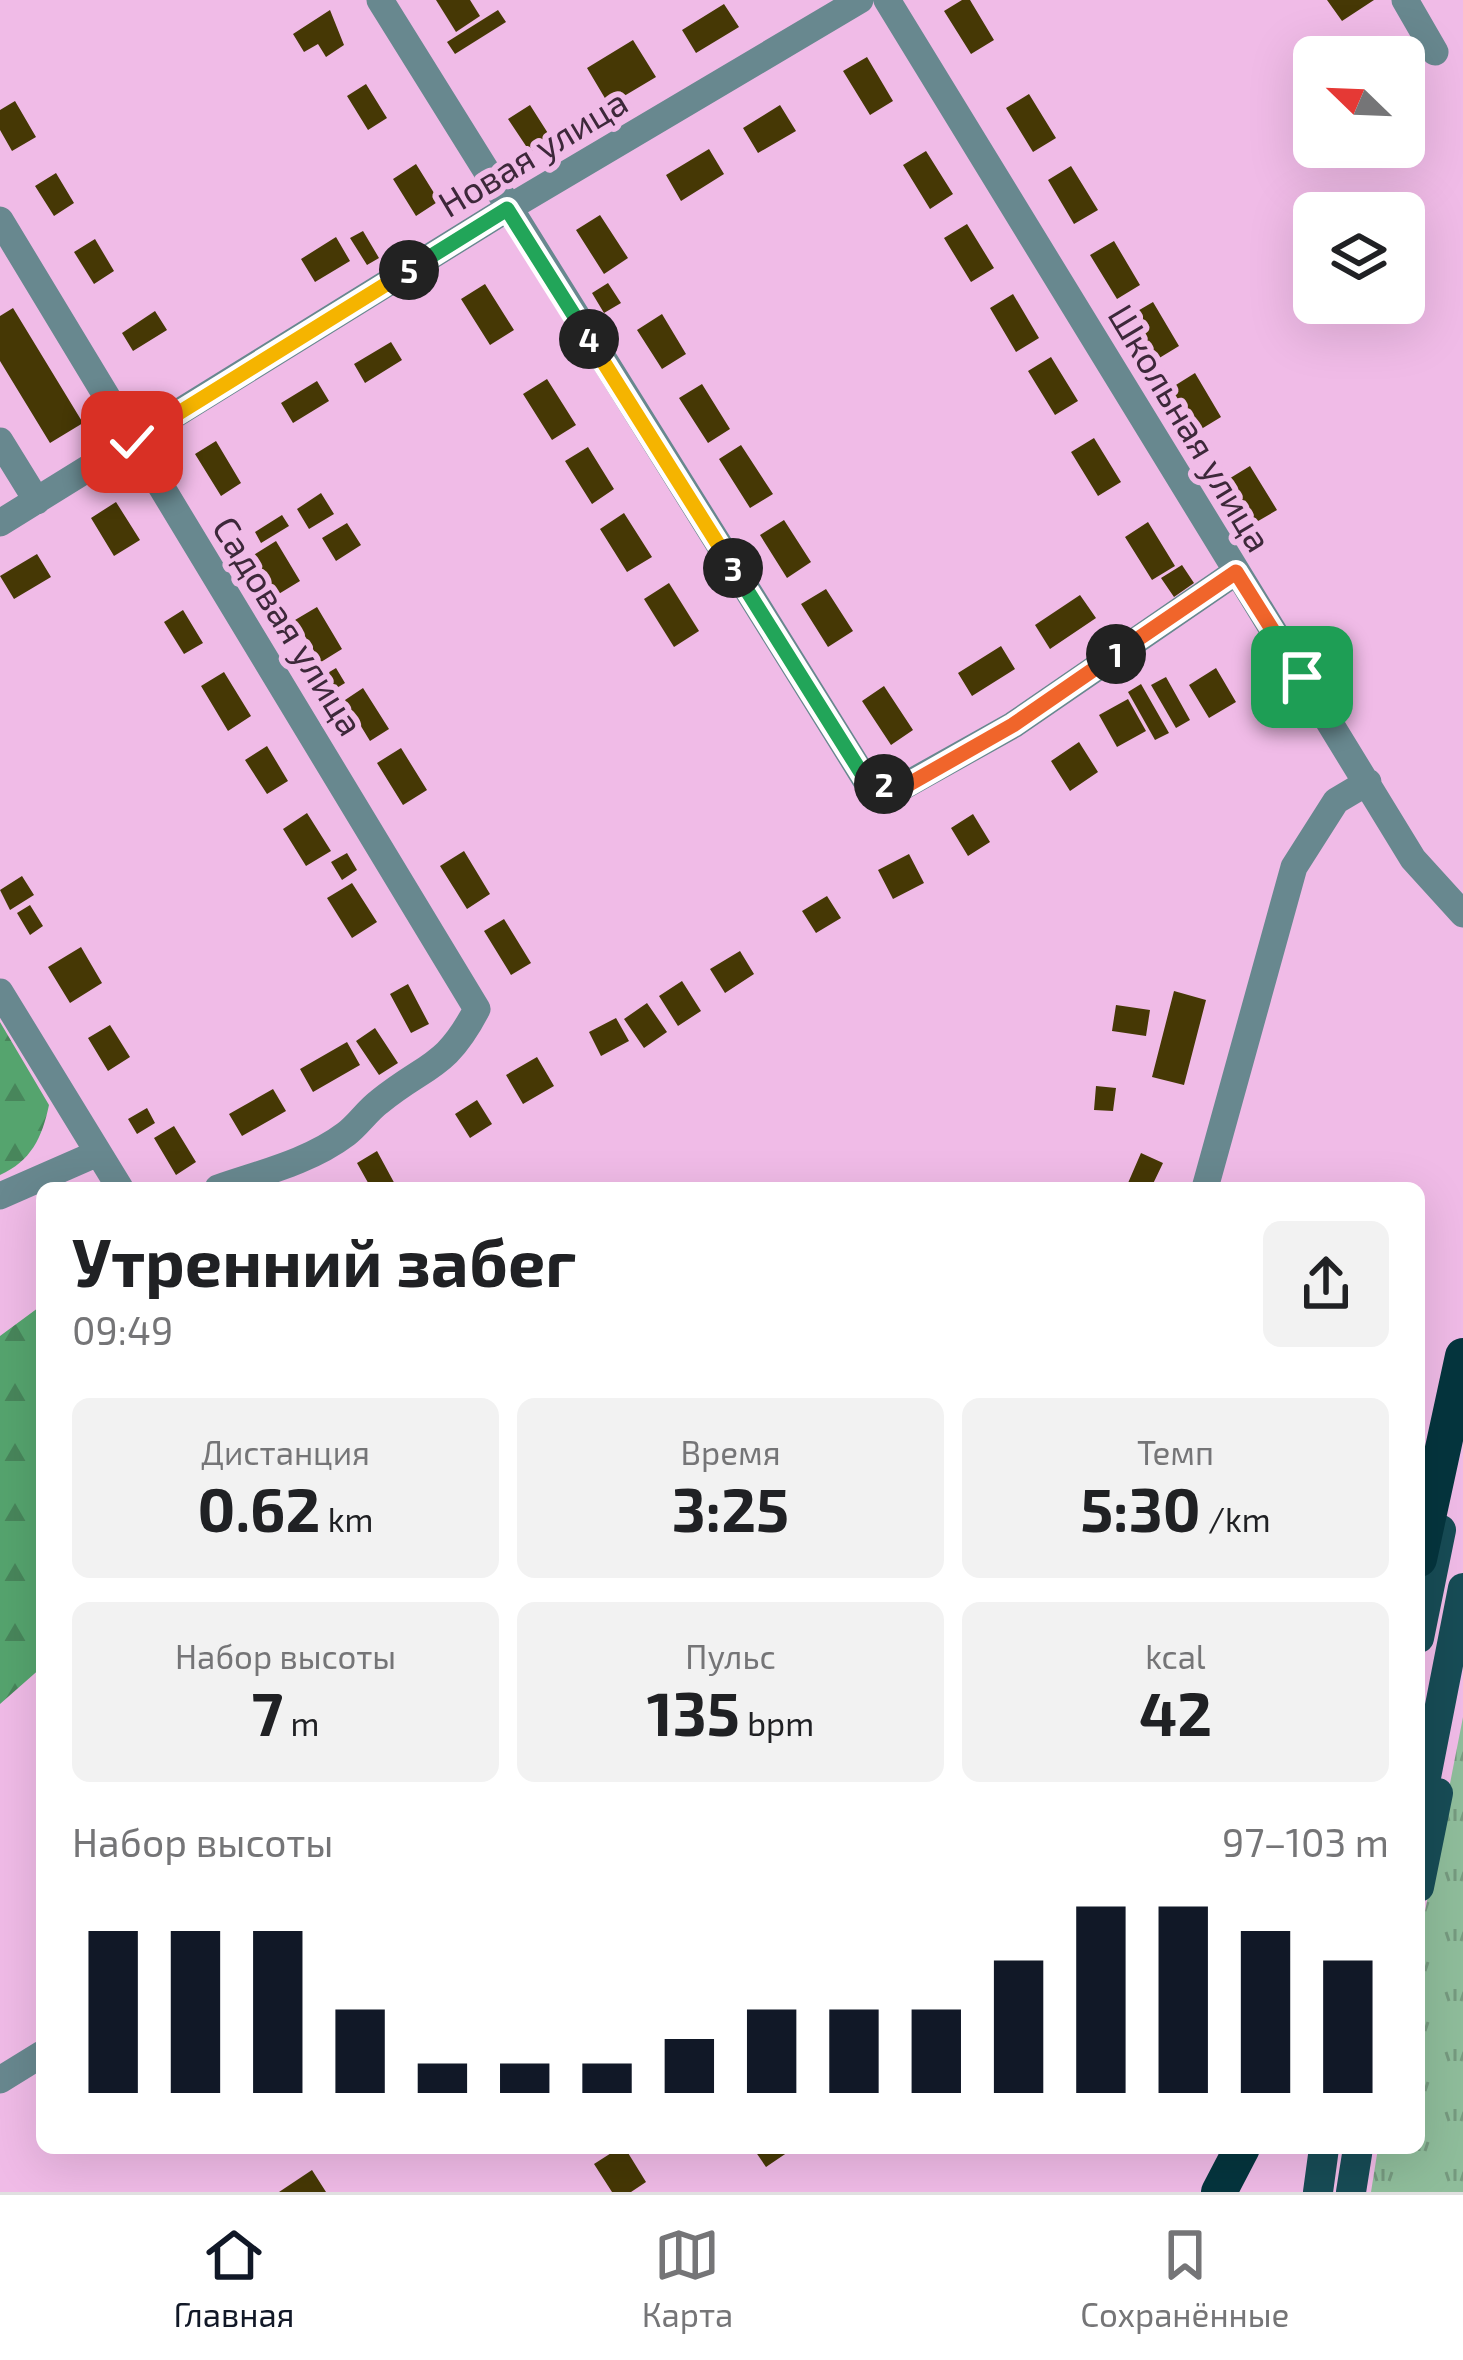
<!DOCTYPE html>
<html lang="ru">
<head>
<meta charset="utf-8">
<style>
  :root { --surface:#fff; --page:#f2f2f2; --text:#202124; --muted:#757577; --line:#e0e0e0; --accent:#111827 }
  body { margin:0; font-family:"Exo 2",sans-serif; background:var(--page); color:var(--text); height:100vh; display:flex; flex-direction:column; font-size:45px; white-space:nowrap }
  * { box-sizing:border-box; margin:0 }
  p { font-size:39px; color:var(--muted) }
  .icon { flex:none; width:66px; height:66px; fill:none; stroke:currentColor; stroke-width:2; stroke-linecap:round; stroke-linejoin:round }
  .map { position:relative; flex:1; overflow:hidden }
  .sheet { position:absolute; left:36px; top:1182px; width:1389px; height:972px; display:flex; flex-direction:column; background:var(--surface); border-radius:18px; box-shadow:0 12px 48px #0002 }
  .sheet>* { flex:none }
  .needle { width:78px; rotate:293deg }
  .fabs { position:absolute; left:1293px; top:36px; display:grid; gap:24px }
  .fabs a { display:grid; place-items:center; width:132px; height:132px; border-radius:18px; background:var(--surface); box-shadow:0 12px 48px #0002; font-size:60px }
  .pin { position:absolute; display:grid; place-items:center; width:102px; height:102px; color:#fff; margin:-51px; border-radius:24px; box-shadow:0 6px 18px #0006 }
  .km { position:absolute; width:60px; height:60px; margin:-30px; border-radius:50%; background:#222; color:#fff; font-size:33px; line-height:60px; text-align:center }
  .round { display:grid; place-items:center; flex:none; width:126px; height:126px; border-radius:18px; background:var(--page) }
  .overview { display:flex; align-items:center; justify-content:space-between; height:204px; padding:0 36px }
  h1 { font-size:66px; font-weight:700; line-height:90px }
  .metrics { display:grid; grid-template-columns:repeat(3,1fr); gap:18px; height:204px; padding:12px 36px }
  .metrics div { display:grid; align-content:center; border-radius:18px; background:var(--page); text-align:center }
  .metrics b { font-size:60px; font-weight:700 }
  .metrics small { font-size:33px; font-weight:400 }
  .metrics p { font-size:33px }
  .chart { height:336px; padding:24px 36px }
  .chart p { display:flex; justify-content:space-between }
  .chart svg { width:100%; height:216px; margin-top:12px; stroke:var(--accent); stroke-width:6 }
  .dock { display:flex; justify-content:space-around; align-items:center; height:168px; border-top:3px solid var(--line); background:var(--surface); font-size:33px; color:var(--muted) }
  .dock a { display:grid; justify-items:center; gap:6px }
  .dock .active { color:var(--accent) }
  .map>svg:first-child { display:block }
</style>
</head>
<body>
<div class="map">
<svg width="1463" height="2192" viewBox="0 0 1463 2192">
  <defs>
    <pattern id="grass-tufts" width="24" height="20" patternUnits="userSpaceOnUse" patternTransform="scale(3)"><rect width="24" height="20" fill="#8fbd9b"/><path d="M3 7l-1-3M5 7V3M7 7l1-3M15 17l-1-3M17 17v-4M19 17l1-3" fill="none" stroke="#769a7f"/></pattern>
    <pattern id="forest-firs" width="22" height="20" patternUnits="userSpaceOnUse" patternTransform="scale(3)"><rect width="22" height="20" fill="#55a46e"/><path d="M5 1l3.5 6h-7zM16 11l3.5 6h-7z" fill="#48865b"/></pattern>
  </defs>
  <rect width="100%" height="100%" fill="#f0bbe7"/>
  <path fill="url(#grass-tufts)" d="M1463,1717V2192H1371L1378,2148H1419V1942Z"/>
  <path fill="url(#forest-firs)" d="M0,1022L49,1105C42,1138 31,1161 0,1175Z
    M42,1305V1667L0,1704V1336Z"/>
  <path fill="#463805" d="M436,0H470L480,16L456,32Z
    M962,0H970L994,40L971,54L944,11Z
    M1327,0H1374L1342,21Z
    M724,4L739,27L696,53L682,30Z
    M330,10L344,45L326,57L318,44L304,52L293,34Z
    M498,10L506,22L455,54L447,42Z
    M1391,36L1403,57H1363L1361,54Z
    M633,40L656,77L609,105L587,68Z
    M867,57L893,101L870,115L843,71Z
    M366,84L387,118L368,130L347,96Z
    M1029,94L1056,138L1033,152L1006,108Z
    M15,101L36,137L12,151L0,130V110Z
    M530,105L551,138L530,152L508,119Z
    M780,105L796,131L758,153L743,128Z
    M709,149L724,174L681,201L666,175Z
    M926,151L953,194L930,209L903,165Z
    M416,164L439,201L416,216L393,179Z
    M1071,166L1098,210L1074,224L1048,180Z
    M56,173L74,203L54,216L35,186Z
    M600,215L628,258L604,274L576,230Z
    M967,224L994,268L971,282L944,238Z
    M363,231L379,258L367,265L350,238Z
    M336,237L350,261L315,282L301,259Z
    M95,239L114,271L94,284L74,252Z
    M1114,241L1140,285L1117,299L1090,255Z
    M608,283L621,303L604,313L592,293Z
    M485,284L514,330L490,345L461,299Z
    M1013,294L1039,338L1016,352L990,308Z
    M1153,302L1179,346L1156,360L1129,316Z
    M13,308L83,423L50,443L0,361V316Z
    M155,311L167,330L133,351L122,333Z
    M662,314L686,354L662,369L637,330Z
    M391,342L402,360L365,383L354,364Z
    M1051,357L1078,401L1055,415L1028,371Z
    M1195,373L1221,417L1198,431L1171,388Z
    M547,379L576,425L552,440L523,394Z
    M317,381L329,401L293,423L281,403Z
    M702,384L730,429L708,443L679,398Z
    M1094,438L1121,482L1098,496L1071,452Z
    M216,441L241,483L221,496L195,454Z
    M741,445L773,494L750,508L719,459Z
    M588,447L614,489L592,504L565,461Z
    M1250,466L1277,510L1253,524L1227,480Z
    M321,493L334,514L309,529L297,509Z
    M116,502L140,540L114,556L91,518Z
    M624,513L652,557L627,572L600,529Z
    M282,515L289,526L261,543L255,532Z
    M784,520L811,562L787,578L760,535Z
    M1148,522L1175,566L1152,580L1125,537Z
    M347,523L361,545L336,561L322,538Z
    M276,541L300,581L277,595L252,556Z
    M37,554L51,577L14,599L0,576Z
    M1182,565L1194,583L1174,597L1161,578Z
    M669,583L699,631L674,647L644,599Z
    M826,589L853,631L828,647L801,604Z
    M1080,595L1096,618L1050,649L1035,625Z
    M317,607L342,649L321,662L295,620Z
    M183,610L203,643L184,654L164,622Z
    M1001,646L1015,669L972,696L958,673Z
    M336,668L345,683L325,695L316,680Z
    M1216,668L1236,702L1209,718L1189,685Z
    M224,672L251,716L228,731L201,686Z
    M1166,677L1190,720L1176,728L1151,685Z
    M1141,684L1169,733L1155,740L1128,692Z
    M884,686L913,730L891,745L862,701Z
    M363,688L389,729L370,741L345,700Z
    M1128,699L1146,731L1117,747L1099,715Z
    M1079,742L1098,772L1070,791L1051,761Z
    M267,746L288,781L267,794L245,760Z
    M401,748L427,790L403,805L377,763Z
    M307,813L331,851L306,866L283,829Z
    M973,814L990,842L968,856L951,828Z
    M464,851L490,894L467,909L440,866Z
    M347,853L357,870L342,880L331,862Z
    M909,854L924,883L893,899L878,870Z
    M22,876L34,895L10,910L0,890Z
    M352,883L377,922L352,938L327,898Z
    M827,896L841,918L816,933L802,911Z
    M30,905L43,926L30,935L17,913Z
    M504,919L531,963L511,975L484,931Z
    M81,947L102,983L70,1003L48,967Z
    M740,951L754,974L725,993L710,969Z
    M682,981L701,1011L678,1026L659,996Z
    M408,984L429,1024L411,1033L390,994Z
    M1174,991L1206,1000L1184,1085L1152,1077Z
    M647,1003L667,1032L644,1048L624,1019Z
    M1116,1005L1150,1010L1146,1036L1112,1031Z
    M616,1018L629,1041L601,1056L589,1032Z
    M110,1025L130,1057L108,1071L88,1038Z
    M375,1028L398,1063L379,1075L356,1041Z
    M347,1042L360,1065L313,1092L300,1069Z
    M537,1057L554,1086L523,1104L506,1075Z
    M1096,1086L1116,1088L1113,1111L1094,1110Z
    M273,1089L286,1111L242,1136L229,1114Z
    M477,1100L492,1124L470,1138L455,1114Z
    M147,1108L155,1123L137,1134L128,1119Z
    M174,1126L196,1162L176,1175L154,1138Z
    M377,1151L397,1188H371L357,1163Z
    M1141,1153L1163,1163L1151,1188L1128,1183Z
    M619,2148H625L646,2182L631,2192H612L594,2164Z
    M753,2148H794L766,2167Z
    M312,2170L326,2192H279Z"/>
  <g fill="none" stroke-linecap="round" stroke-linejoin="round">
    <path stroke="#68888f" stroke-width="27" d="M380,0L867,782L904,786L1013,725L1236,572
      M887,0L1413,859L1463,914
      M1405,0L1435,52
      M0,220L477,1009C445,1070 427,1063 379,1102C367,1111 358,1125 346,1134C309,1162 261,1173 218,1188
      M0,441L37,501
      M0,523L507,209L860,0
      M0,992L120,1188
      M1205,1188L1294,867L1336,801L1368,782
      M0,1196L98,1153
      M0,2080L42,2054"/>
    <path stroke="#174c56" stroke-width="30" d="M1419,1638L1441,1530
      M1419,1813L1463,1588
      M1419,1887L1438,1793
      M1318,2192L1324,2148
      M1351,2192L1358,2148"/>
    <path stroke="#05353e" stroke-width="36" d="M1419,1559L1463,1356
      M1219,2192L1242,2148"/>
  </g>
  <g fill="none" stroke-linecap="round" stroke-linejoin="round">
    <g stroke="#fff" stroke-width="24">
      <path id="split-1" d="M1116,654L1236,572L1302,677"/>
    </g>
    <g stroke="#fff" stroke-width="24">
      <path id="split-2" d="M884,784L904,787L1013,725L1116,654"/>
    </g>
    <g stroke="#fff" stroke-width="24">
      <path id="split-3" d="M733,568L867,782L884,784"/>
    </g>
    <g stroke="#fff" stroke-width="24">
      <path id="split-4" d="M589,339L733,568"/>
    </g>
    <g stroke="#fff" stroke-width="24">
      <path id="split-5" d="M409,270L507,209L589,339"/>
    </g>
    <g stroke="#fff" stroke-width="24">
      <path id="split-6" d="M132,442L409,270"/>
    </g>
    <use href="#split-1" stroke="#f0652b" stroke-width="15"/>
    <use href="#split-2" stroke="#f0652b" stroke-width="15"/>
    <use href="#split-3" stroke="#22a559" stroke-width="15"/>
    <use href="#split-4" stroke="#f5b400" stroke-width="15"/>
    <use href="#split-5" stroke="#22a559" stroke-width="15"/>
    <use href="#split-6" stroke="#f5b400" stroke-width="15"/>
  </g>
  <g text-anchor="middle" stroke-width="12" stroke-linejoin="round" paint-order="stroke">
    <g font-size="36" fill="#3d283a" stroke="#f0bbe7">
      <text transform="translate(533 153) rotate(-31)" y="13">Новая улица</text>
      <text transform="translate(1190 428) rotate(59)" y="13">Школьная улица</text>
      <text transform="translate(288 626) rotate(58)" y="13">Садовая улица</text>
    </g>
  </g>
</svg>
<div class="fabs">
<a><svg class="needle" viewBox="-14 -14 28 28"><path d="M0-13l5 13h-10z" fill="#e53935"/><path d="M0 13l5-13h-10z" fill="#757577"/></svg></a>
<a><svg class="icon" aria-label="layers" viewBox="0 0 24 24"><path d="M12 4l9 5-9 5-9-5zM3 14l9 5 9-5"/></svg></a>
</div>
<div class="pin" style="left:1302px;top:677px;background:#1e9e55"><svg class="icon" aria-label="arrive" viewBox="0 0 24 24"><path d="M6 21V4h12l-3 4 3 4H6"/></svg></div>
<div class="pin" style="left:132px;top:442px;background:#d93025"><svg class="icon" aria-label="check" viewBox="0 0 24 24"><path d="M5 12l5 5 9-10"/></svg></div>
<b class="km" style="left:1116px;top:654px">1</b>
<b class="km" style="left:884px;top:784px">2</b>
<b class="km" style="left:733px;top:568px">3</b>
<b class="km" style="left:589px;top:339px">4</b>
<b class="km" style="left:409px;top:270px">5</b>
<section class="sheet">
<div class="overview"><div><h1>Утренний забег</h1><p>09:49</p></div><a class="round"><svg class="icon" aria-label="share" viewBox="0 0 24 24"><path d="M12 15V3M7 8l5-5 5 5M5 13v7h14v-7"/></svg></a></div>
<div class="metrics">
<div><p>Дистанция</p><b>0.62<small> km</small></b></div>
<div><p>Время</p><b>3:25</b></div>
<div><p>Темп</p><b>5:30<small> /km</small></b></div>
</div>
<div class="metrics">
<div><p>Набор высоты</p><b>7<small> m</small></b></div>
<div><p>Пульс</p><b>135<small> bpm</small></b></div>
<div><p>kcal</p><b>42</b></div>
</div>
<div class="chart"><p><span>Набор высоты</span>97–103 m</p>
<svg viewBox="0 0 160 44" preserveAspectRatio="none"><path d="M5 44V11M15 44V11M25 44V11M35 44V27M45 44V38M55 44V38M65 44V38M75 44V33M85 44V27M95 44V27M105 44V27M115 44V17M125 44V6M135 44V6M145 44V11M155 44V17"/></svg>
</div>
</section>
</div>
<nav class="dock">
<a class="active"><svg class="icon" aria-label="home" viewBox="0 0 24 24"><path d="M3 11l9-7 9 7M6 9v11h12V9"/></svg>Главная</a>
<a><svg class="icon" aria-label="map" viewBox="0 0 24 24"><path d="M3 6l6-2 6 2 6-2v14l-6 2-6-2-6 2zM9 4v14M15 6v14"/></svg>Карта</a>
<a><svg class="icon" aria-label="saved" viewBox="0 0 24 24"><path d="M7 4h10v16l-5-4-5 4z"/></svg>Сохранённые</a>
</nav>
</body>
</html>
